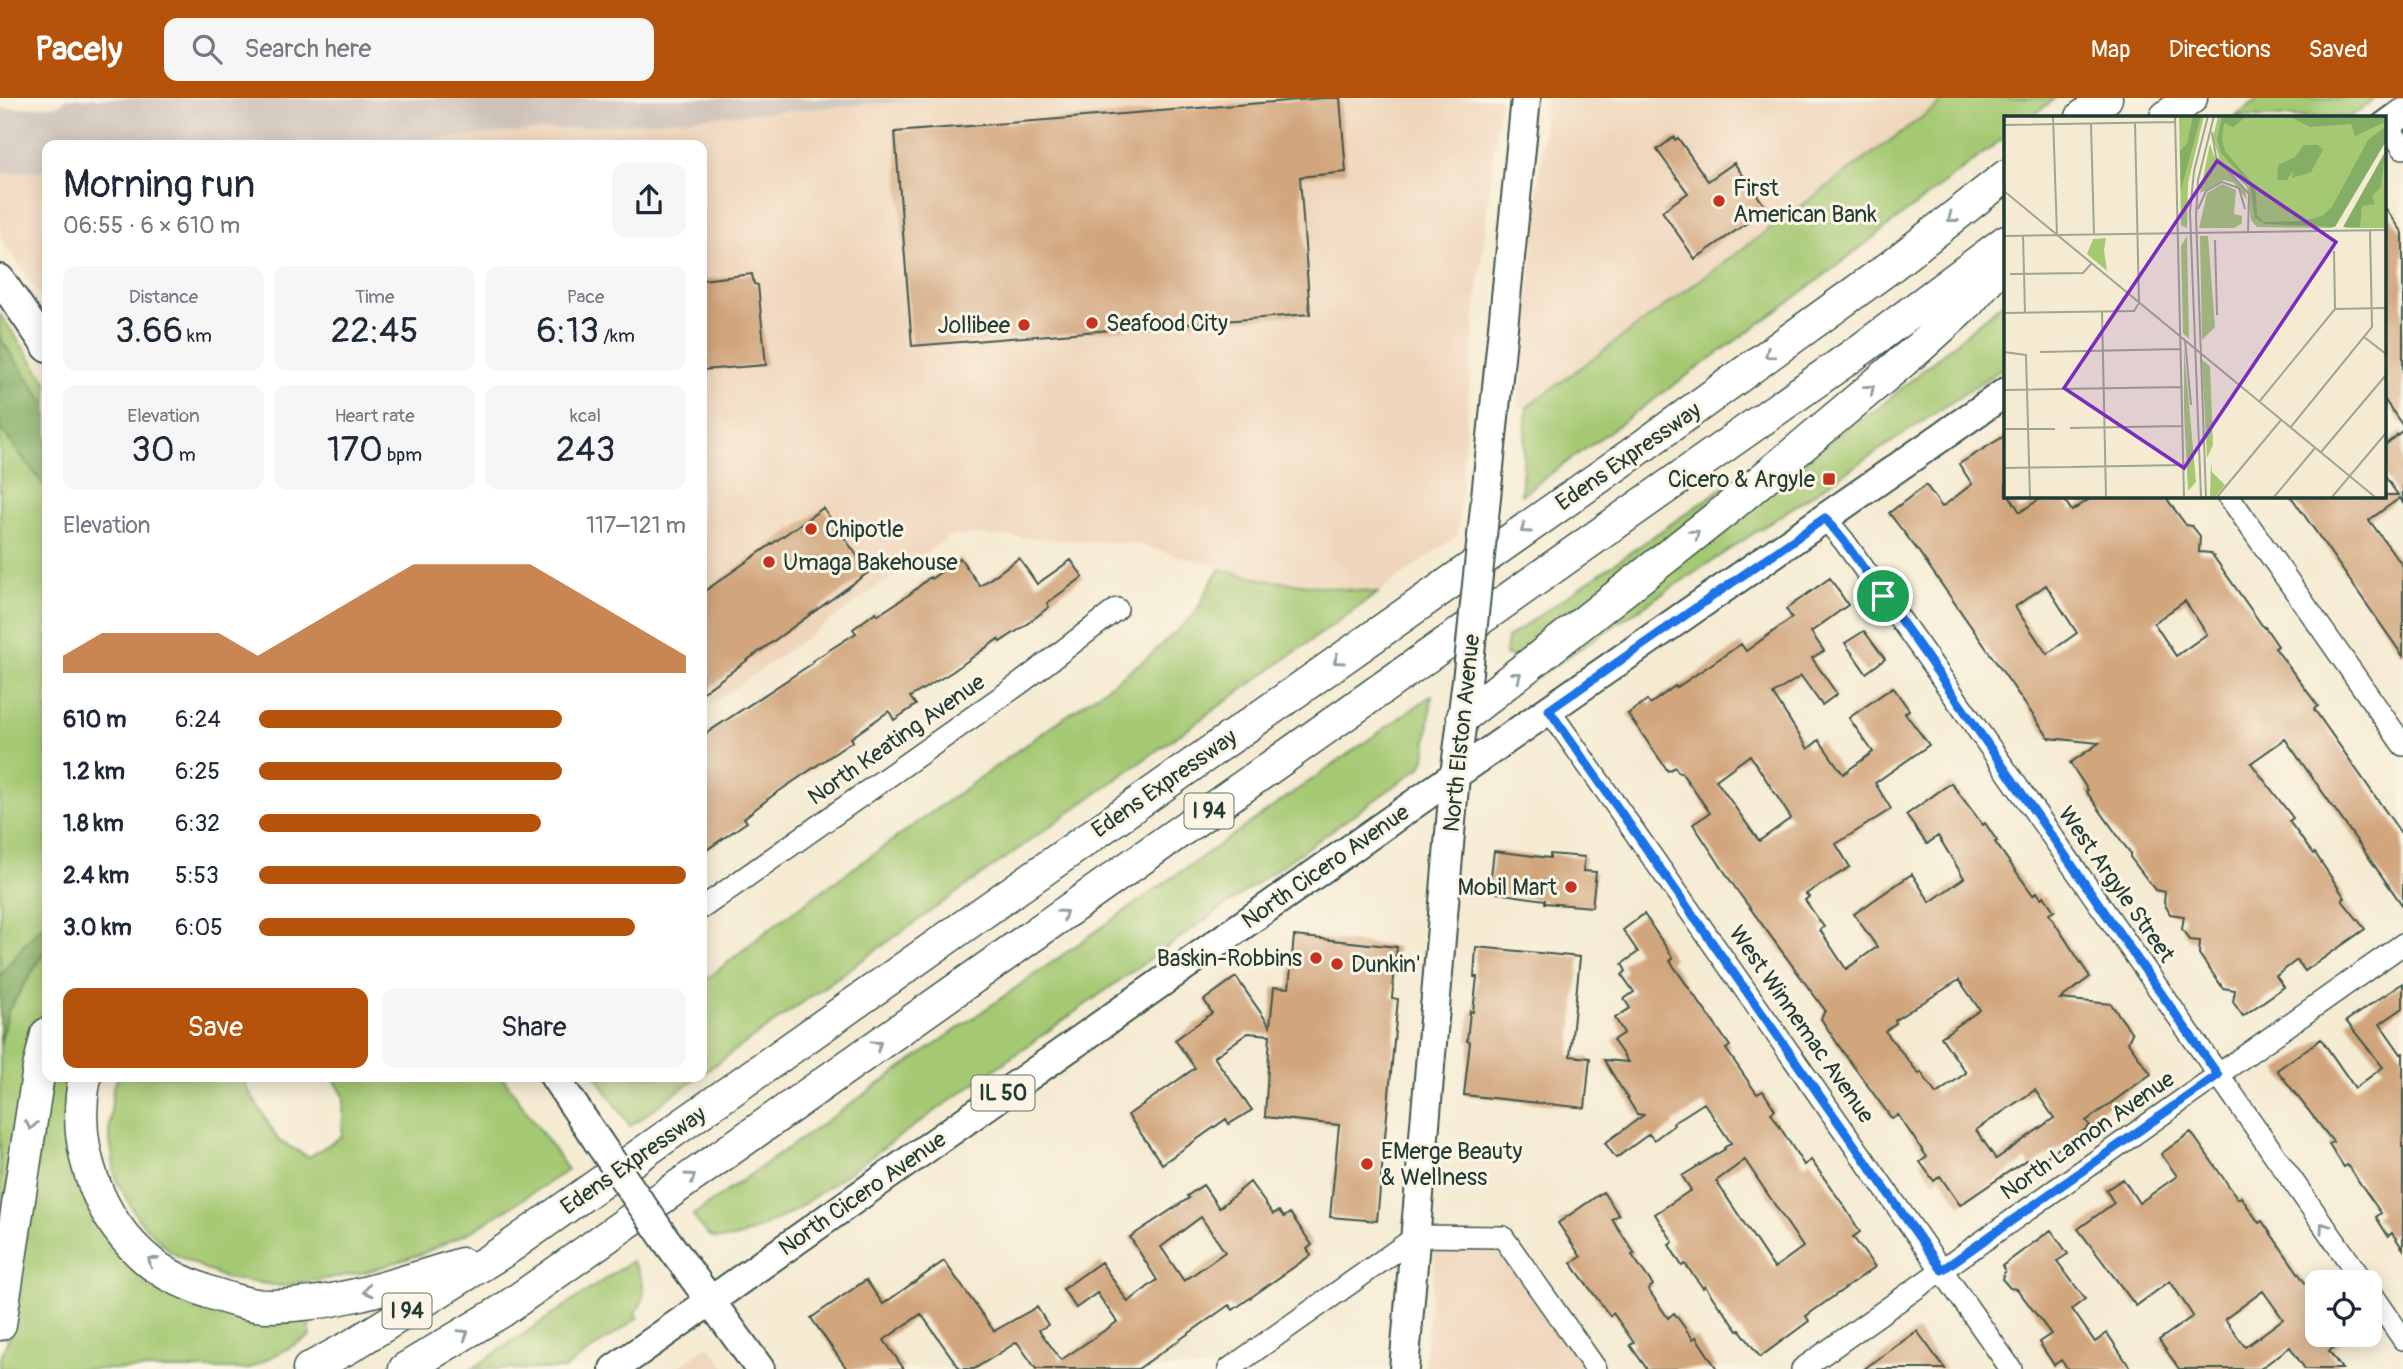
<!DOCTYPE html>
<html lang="en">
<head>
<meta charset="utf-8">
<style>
  :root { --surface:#fff; --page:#f6f6f7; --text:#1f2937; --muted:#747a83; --accent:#b45309 }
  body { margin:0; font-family:Pangolin,sans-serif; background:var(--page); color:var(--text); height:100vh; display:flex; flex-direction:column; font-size:26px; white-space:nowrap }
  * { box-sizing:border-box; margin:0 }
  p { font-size:23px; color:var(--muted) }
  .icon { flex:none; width:38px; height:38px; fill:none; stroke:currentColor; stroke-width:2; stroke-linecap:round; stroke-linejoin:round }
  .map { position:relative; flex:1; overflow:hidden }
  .panel { position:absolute; left:42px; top:42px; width:665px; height:942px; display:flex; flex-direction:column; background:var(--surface); border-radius:14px; box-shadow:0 4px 18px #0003 }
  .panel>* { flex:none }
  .controls { position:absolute; left:2305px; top:1172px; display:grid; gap:14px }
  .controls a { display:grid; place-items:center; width:77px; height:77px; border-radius:14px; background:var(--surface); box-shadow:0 4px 18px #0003; font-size:35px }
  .pin { position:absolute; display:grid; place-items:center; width:60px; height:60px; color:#fff; margin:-30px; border:4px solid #fff; border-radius:50%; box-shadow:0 2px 7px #0007 }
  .round { display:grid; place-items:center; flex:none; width:74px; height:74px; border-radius:14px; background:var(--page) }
  .headline { display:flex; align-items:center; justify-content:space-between; height:119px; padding:0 21px }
  h1 { font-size:38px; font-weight:600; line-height:52px }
  .figures { display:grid; grid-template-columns:repeat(3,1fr); gap:10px; height:119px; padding:7px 21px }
  .figures div { display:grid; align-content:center; border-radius:14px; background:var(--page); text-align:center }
  .figures b { font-size:35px; font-weight:600 }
  .figures small { font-size:19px; font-weight:400 }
  .figures p { font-size:19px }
  .chart { height:196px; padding:14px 21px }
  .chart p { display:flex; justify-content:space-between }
  .chart svg { width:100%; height:126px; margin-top:7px; fill:var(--accent); opacity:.7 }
  .button { display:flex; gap:14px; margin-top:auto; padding:14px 21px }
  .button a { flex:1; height:80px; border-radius:14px; background:var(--accent); color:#fff; font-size:28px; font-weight:600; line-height:80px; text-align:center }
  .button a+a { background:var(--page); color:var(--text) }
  ul { padding:0 21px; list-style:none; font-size:23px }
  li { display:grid; grid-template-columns:112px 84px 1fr; align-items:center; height:52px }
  li i { height:18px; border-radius:9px; background:var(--accent) }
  header { display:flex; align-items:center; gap:42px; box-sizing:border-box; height:98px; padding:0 35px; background:var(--accent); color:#fff }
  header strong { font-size:33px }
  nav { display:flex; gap:38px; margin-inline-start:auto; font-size:24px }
  .search { width:490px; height:63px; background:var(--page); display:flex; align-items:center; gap:18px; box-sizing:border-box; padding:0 24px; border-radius:14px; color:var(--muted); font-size:26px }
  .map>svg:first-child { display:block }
</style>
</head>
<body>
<header>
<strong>Pacely</strong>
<div class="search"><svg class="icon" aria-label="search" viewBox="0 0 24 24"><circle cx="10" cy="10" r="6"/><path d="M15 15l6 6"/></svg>Search here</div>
<nav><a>Map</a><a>Directions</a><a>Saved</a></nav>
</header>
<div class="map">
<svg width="2403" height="1271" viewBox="0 0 2403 1271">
  <rect width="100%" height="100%" fill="#fcf5e5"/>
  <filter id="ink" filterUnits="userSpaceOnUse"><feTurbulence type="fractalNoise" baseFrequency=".0143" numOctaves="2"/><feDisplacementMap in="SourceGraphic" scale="14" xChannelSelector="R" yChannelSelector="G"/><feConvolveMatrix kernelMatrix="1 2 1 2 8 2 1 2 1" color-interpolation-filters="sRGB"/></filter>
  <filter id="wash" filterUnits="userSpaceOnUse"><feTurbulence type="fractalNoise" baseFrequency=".00686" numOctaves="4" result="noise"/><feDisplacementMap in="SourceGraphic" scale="28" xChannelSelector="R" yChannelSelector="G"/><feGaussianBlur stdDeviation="1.57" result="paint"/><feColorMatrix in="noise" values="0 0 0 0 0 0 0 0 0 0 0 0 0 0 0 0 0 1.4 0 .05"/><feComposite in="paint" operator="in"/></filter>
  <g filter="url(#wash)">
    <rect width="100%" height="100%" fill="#f5ebd3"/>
    <path fill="#efd6bb" d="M948,0H1500L1475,219L1457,438L1378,495L1265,482L1136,446L981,437L950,438L702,613V47H356Z
      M1546,0H1948L1527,309H1519Z
      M47,72V207L0,139V76Z
      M1436,1145L1499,1146L1589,1271H1424Z
      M709,1247L727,1271H675Z"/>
    <path fill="#cdc2b9" d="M68,0H948L356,47H47V72L0,76V11L59,7Z"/>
    <path fill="#a5c973" stroke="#628354" stroke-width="2" d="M1948,0H2056L2031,19H2006V38L1788,205L1521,397L1527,309Z
      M2259,0H2376L2350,19H2235Z
      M2006,202V268L1525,587L1851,326L1876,312Z
      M0,216L47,284V909L38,924L0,1131Z
      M1806,332L1516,560L1505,557L1507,540Z
      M1220,471L1265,482L1378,495L702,976V885L777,825L1146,561L1195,516L1214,479Z
      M1432,597L1425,661L1421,669L794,1113C773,1123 726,1154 706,1135C700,1130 697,1122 693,1117Z
      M50,978H77L75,986L138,1164L307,1215L311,1238L249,1271H0V1261L10,1237Z
      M119,978H253L244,985L279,1043L309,1059L342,1038L344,998L332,978H502L568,1072L474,1132L421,1156L366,1174L282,1188L224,1180L172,1155L139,1122L116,1082L109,1035L113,989Z
      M596,978H699L630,1028Z
      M632,1163C644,1180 650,1198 635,1215L638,1220L564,1271H472Z"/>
    <path fill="#84ad65" stroke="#52754c" stroke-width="2" d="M0,240L47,308V391L0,330Z
      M47,823V850L8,913L0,947V878L24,847Z"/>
    <g id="blocks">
      <path fill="#d1a67d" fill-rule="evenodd" d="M1324,0H1340L1346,74L1300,79L1310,216L912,248L895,34Z
        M1674,39L1675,42L1678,40L1708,83L1734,65L1767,111L1695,161L1662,113L1688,95L1657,52Z
        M2384,108L2403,135V328L2384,301Z
        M752,176L754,186L758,187L766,267L702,272V182Z
        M2403,332V405L2400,400L2369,422L2403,468V558L2290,397H2398L2384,377V348Z
        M2006,337V397H2009L2020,414L2046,397H2061L2072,413L2095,397H2164L2186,427L2192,428L2200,438L2199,454L2211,455L2264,530L2265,529L2278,548L2275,550L2318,608L2314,611L2403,738V808L2285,641L2251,665L2293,720L2289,723L2313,756L2315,755L2345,800L2342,802L2365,831L2305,873L2297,862L2276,878L2284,889L2243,918L2233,904L2235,892L2223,890L2199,856L2200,843L2189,842L2182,831L2184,818L2170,816L2164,805L2165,794L2155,792L2130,759V755L2086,693L2088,692L2070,665L2099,645L2049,640L1919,454L1889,415L1926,387L1942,409L1972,386L1959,366ZM2046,487L2077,535L2047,556L2015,509ZM2185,503L2207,536L2176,558L2154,525Z
        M823,410L869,474L702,595V495Z
        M960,460L980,488L1019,460L1037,486L1071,462L1083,479L1047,505L1049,509L1023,529L1000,544L998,541L952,574L910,599L916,607L894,622L889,613L851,640L853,643L772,698L744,720L747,724L702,755V638L813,565L812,563L856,535L853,531L876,514L878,517L910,496L930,479L931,481Z
        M1830,480L1848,507L1811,534L1824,553L1812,560L1837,596L1822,607L1801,578L1773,596L1808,651L1819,642L1843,676L1873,654L1849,620L1893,589L1909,612L1905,615L1929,647L1875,685L1891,711L1836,746L1850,769L1806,796L1809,799L1805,802L1824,829L1820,832L1846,871L1877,849L1854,816L1912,776L1930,804L1964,780L1938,738L1927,746L1906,717L1951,685L1983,727L1985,725L1997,743L1995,744L2033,797L2037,794L2041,800L2044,798L2054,813L2049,816L2090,879L2060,901L2111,906L2132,935L2128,944L2151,976L2086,1023L2090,1028L2069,1043L2031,1069L2026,1062L1960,1107L1940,1078L1934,1083L1920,1064L1927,1059L1898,1017L1892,1021L1843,954L1821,921L1825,912L1736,791L1693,726L1710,715L1681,674L1679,675L1675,669L1668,673L1628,616L1647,602L1650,606L1675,588L1676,590L1741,546L1746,553L1792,520L1786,511ZM1750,657L1791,720L1759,743L1716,682ZM1959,882L1980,912L1941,939L1966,975L1936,996L1921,974L1919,976L1885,933L1896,925L1895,922ZM2035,992L2054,1020L1996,1061L1976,1032Z
        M1864,533L1885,561L1866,575L1845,545Z
        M1494,753L1550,760V756L1585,759L1583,773L1596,774L1592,809L1545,805V802L1489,794Z
        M1644,816L1673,860L1670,863L1730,948L1726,951L1757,996L1763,993L1775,1012L1771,1015L1804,1067L1811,1062L1844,1108L1860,1134L1853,1139L1875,1169L1806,1218L1809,1223L1760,1259L1740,1232L1738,1233L1721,1209L1720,1210L1705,1188L1703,1190L1685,1166L1682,1168L1669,1147L1673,1144L1655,1116L1691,1092L1682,1078L1725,1051L1724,1050L1731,1045L1704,1005L1673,1025L1674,1027L1654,1042L1649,1036L1616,1060L1605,1045L1644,1017L1637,1016L1604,962L1628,964L1613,942L1624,935L1615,920L1630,910L1624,901L1634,894L1622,877L1626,873L1622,866L1638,854L1623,832ZM1745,1062L1803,1149L1774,1170L1716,1083Z
        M1294,838L1397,849L1392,900L1398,901L1377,1123L1330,1119L1339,1027L1265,1019L1270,937L1248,935L1214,959L1252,1012L1229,1026L1226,1021L1162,1066L1128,1017L1195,970L1175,942L1212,915L1204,902L1236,879L1270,928L1274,889L1289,890Z
        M1476,849L1580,859L1570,958L1590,960L1585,1010L1464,997L1470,944L1467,943L1470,913L1473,914L1477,879H1474Z
        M2403,885V910L2380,926L2401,956L2403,955V1151L2392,1135L2388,1138L2376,1119L2381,1115L2347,1067L2344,1069L2329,1046L2333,1044L2277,972L2321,941L2355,990L2383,969L2346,923Z
        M2191,1034L2238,1101L2241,1099L2259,1125L2262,1123L2317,1202V1237H2353L2329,1253L2342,1271H2305L2290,1249L2260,1271H2179L2159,1242L2193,1218L2170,1183L2136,1208L2078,1131L2114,1105L2106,1092L2123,1081L2139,1105L2177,1078L2161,1056ZM2263,1193L2283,1221L2245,1249L2225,1221Z
        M1250,1084L1273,1116L1279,1113L1284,1119L1290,1115L1312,1147L1307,1151L1311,1157L1233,1212L1229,1207L1138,1271H1036L1017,1244L974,1271H960L921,1216L884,1242L904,1271H847L811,1220L866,1182L883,1206L944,1163L994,1233L1037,1209L1048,1227L1039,1232L1061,1262L1117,1224L1097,1195L1076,1210L1063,1191L1101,1164L1128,1204L1157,1182L1130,1139L1189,1100L1187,1098L1203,1087L1219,1110ZM1201,1119L1225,1154L1184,1183L1161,1149Z
        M1603,1094L1619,1117L1612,1121L1635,1156L1632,1157L1653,1187L1648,1191L1668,1220L1674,1215L1693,1241L1696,1239L1717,1271H1647L1630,1247L1634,1245L1613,1215L1610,1218L1571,1165L1581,1159L1558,1125Z
        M2051,1132L2068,1156L2057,1163L2085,1201L2072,1211L2095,1244L2107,1235L2131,1271H2068L2061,1262L2054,1267L2039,1244L2051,1236L2017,1191L2010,1190L2002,1181L2005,1172L2002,1168Z
        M1917,1233L1945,1271H1864Z"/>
    </g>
  </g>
  <g filter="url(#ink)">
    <use href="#blocks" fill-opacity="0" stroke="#3f574c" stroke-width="2"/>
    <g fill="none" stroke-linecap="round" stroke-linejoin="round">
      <g stroke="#3f574c" stroke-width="24">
        <path id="minor" d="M2387,27L2403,50
          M2228,397L2403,647
          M1825,420L1844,443L1922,552L2364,1185
          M1549,612L2011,1271
          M702,810L1022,584L1117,511
          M2370,1193L2403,1241
          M1229,1271L1417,1138L1503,1139L1596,1271
          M1802,1271L2403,846"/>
      </g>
      <g stroke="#3f574c" stroke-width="32">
        <path id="major" d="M2384,29L2403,15
          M0,181L47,249
          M1484,419L1526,0
          M554,978L599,1045
          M666,1142L760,1271
          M614,1271L1455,677L2006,294
          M1404,1271L1455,677L1468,574"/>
      </g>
      <g stroke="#3f574c" stroke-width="35">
        <path id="highway" d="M2082,19L2106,0
          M2166,19L2191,0
          M1463,619L1726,412L1921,248L1968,205L2006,161
          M85,978C71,1046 96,1121 151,1165C167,1178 188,1186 208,1194C226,1200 250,1208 270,1208C336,1208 400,1185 462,1166
          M0,1226L39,970L47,936
          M309,1271L351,1248L504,1153L1632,356L1890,169L2006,78
          M405,1271L502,1213L1863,250L2006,143"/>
      </g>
      <use href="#minor" stroke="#fff" stroke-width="21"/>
      <use href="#major" stroke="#fff" stroke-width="28"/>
      <use href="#highway" stroke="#fff" stroke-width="32"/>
      <g stroke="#3f574c" stroke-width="32" stroke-linecap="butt">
        <path id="major-bridge" d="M1468,574L1484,419
          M599,1045L666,1142"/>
      </g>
      <use href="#major-bridge" stroke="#fff" stroke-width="28"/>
    </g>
    <defs><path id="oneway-chevron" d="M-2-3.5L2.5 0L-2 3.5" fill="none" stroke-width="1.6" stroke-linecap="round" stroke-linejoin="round" transform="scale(1.75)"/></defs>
    <g stroke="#8f9e9a">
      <use href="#oneway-chevron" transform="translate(1952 120) rotate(142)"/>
      <use href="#oneway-chevron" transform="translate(1769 256) rotate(144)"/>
      <use href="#oneway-chevron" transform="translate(1870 291) rotate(-40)"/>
      <use href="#oneway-chevron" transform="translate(1525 431) rotate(145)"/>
      <use href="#oneway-chevron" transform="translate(1695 436) rotate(-39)"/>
      <use href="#oneway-chevron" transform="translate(1338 562) rotate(145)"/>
      <use href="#oneway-chevron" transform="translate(1517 578) rotate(-38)"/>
      <use href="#oneway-chevron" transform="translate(1063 816) rotate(-35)"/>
      <use href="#oneway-chevron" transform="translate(877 947) rotate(-35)"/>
      <use href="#oneway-chevron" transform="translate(31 1027) rotate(98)"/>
      <use href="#oneway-chevron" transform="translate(691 1079) rotate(-35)"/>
      <use href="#oneway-chevron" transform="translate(2324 1129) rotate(-125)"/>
      <use href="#oneway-chevron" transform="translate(152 1163) rotate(-142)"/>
      <use href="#oneway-chevron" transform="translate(368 1193) rotate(165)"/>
      <use href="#oneway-chevron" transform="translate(464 1236) rotate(-31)"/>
    </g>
  </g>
  <g fill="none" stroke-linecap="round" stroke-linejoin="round" filter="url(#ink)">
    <g stroke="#fff" stroke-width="14">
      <path id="route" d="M1825,420L1844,443L1922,552L2218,977L1942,1172L1549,612Z"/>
    </g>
    <use href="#route" stroke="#1a73e8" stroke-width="9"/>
  </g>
  <g fill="#c8321e" stroke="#fcf5e5" stroke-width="2.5">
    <circle cx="1719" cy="103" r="7"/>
    <circle cx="1092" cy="225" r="7"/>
    <circle cx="1024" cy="227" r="7"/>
    <rect x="1822" y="374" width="14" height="14" rx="3.5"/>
    <circle cx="811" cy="431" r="7"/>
    <circle cx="769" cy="464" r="7"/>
    <circle cx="1571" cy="789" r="7"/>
    <circle cx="1316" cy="860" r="7"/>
    <circle cx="1337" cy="866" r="7"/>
    <circle cx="1367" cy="1066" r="7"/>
  </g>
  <g text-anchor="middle" stroke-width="6" stroke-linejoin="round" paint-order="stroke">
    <g fill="#fcf5e5" stroke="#617469" stroke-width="2">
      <rect x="1184.5" y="695.5" width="49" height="35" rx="5"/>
      <rect x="971.5" y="977.5" width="63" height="35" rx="5"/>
      <rect x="382.5" y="1195.5" width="49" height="35" rx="5"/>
    </g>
    <g font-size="21" font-weight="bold" fill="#1f3d34">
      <text x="1209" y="720">I 94</text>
      <text x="1003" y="1002">IL 50</text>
      <text x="407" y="1220">I 94</text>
    </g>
    <g font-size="23" fill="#1f3d34" stroke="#fcf5e5" text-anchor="start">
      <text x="1733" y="98">First<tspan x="1733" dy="26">American Bank</tspan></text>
      <text x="1106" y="233">Seafood City</text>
      <text x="1010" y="235" text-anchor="end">Jollibee</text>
      <text x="1815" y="389" text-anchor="end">Cicero &amp; Argyle</text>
      <text x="825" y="439">Chipotle</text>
      <text x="783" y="472">Umaga Bakehouse</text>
      <text x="1557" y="797" text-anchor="end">Mobil Mart</text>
      <text x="1302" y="868" text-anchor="end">Baskin-Robbins</text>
      <text x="1351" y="874">Dunkin'</text>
      <text x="1381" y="1061">EMerge Beauty<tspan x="1381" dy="26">&amp; Wellness</tspan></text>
    </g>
    <g font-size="23" fill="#1f3d34" stroke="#fcf5e5">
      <text transform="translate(1628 358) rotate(-35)" y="8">Edens Expressway</text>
      <text transform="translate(1461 635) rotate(-84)" y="8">North Elston Avenue</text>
      <text transform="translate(896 641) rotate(-35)" y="8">North Keating Avenue</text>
      <text transform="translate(1164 685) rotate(-35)" y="8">Edens Expressway</text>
      <text transform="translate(1325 768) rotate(-35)" y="8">North Cicero Avenue</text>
      <text transform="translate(2117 786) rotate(55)" y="8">West Argyle Street</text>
      <text transform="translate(1802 926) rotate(55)" y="8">West Winnemac Avenue</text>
      <text transform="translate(2087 1037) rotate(-35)" y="8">North Lamon Avenue</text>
      <text transform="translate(633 1062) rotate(-35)" y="8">Edens Expressway</text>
      <text transform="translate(862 1095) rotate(-35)" y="8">North Cicero Avenue</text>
    </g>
  </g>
  <g transform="translate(2004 18)">
    <rect width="382" height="382" fill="#f5ebd3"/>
    <path d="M175,0H200L184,67L183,112L177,109ZM214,0H381V17L328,112L253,111L247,104L243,71L216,45L209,22ZM206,28L210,40L241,74L243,84L230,67L220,64L196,77ZM381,41V112H341L342,111ZM218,68L232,74L230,98L238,100V107L230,112H195L203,77ZM183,120L185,223L179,217L177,130ZM196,120H204L211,211L198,224ZM102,122L100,134L103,155L83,138L89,123ZM180,232L192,366L184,375L180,296ZM198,244L206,250L209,329L203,342ZM207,345L208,356L221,369L211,381H206Z" fill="#a5c973"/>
    <path d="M189,0H197L177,74L176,35L183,28ZM218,0H243L229,11L220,7L218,23L221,35L248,67L252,78L253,99L260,106L300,105L318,100L328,91L364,24L381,11V27L331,111L261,108L251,102L246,69L217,37L213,24ZM285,0H381V6L351,20L347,8L306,11ZM300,29H314L319,34L307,56L288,62L289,55L283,64H273L274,49L291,41ZM381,36L377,71L368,80L371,88L358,90L356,111H339Z" fill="#84ad65"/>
    <path fill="none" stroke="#9fa593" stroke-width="2" d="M171,0L180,381M87,8L90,118M0,9L171,6M208,16L212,41L245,78L244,116M0,75L371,381M194,93L202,75L218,66L235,72L241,93M19,119L21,197M54,119L382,114M0,120L53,119L49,0M211,124L213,199M330,135L331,193M6,158L79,157L87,148M331,193L382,192M98,196L102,381M0,197L130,195L135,187L131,7M360,221L382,238M181,224L187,289M0,236L22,239L26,381M36,236L177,233M0,274L177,271M255,286L331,193M66,312L178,310M286,312L368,211L366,114M0,313H51M317,336L382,259M68,351L178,349M0,352L69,351M197,381L186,96L190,55L204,0M202,381L192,100L194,64L210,0M213,381L277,304M270,381L311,332M328,381L382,317"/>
    <path fill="#7b2cbf" fill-opacity="0.15" stroke="#7b2cbf" stroke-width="3.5" d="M213,45L332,126L180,352L60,272Z"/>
    <rect width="382" height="382" fill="none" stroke="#1f3d34" stroke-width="3.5"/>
  </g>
</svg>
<div class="controls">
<a><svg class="icon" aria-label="locate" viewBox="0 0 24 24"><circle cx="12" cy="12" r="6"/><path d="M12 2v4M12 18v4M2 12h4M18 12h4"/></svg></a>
</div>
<div class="pin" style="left:1883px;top:498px;background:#1e9e55"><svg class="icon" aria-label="arrive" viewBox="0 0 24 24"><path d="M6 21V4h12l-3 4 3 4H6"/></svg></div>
<section class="panel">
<div class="headline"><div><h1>Morning run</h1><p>06:55 · 6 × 610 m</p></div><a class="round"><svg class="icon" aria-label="share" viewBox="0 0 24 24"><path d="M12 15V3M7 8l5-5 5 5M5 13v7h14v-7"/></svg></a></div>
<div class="figures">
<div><p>Distance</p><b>3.66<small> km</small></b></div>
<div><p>Time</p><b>22:45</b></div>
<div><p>Pace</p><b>6:13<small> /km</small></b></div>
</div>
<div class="figures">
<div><p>Elevation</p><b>30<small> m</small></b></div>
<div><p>Heart rate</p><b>170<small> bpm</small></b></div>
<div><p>kcal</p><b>243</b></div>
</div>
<div class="chart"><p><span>Elevation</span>117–121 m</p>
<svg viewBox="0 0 160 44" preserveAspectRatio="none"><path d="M0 44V38L10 30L20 30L30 30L40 30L50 38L60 30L70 22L80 14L90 6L100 6L110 6L120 6L130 14L140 22L150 30L160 38V44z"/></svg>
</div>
<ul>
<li><b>610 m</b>6:24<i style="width:71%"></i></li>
<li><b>1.2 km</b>6:25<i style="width:71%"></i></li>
<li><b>1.8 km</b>6:32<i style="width:66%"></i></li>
<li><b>2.4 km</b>5:53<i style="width:100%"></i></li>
<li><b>3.0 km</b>6:05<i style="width:88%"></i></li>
</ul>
<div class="button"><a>Save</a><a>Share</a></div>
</section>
</div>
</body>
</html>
